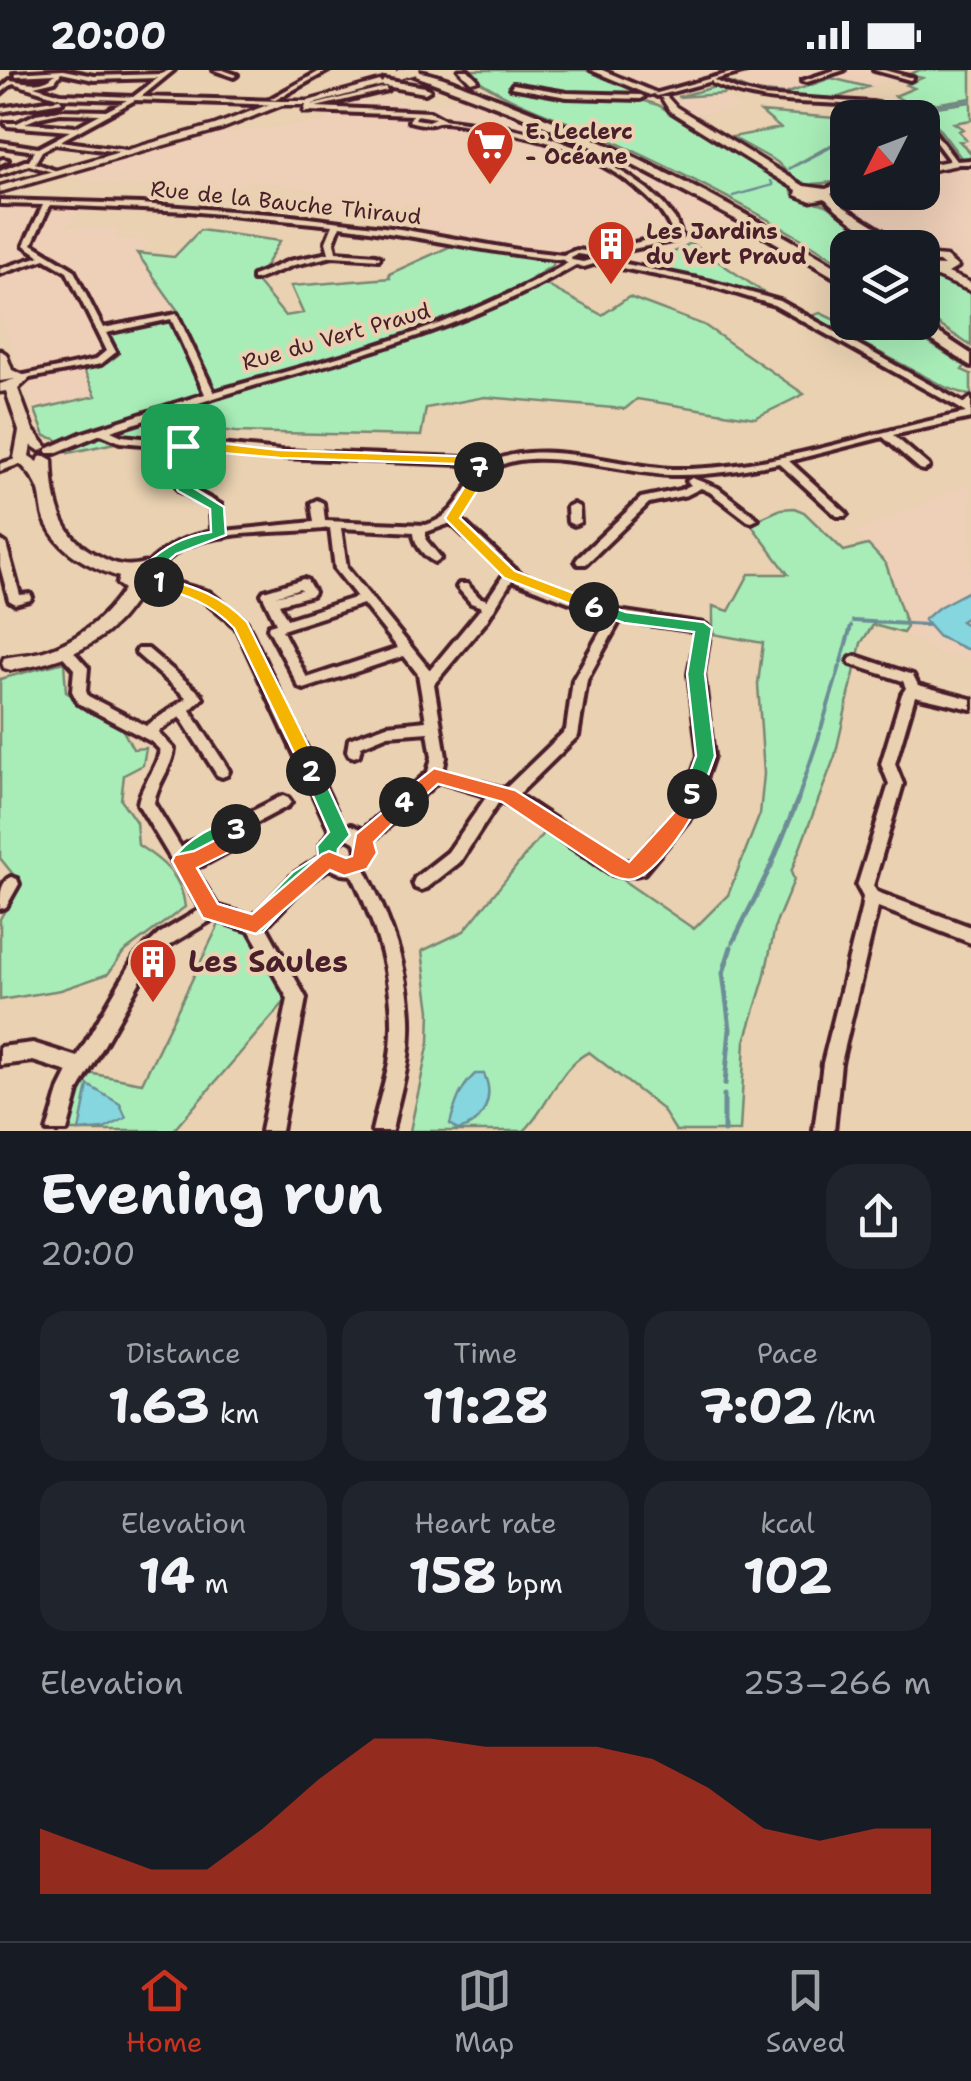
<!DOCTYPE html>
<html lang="en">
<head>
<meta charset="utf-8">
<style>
  :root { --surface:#171b24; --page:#20242c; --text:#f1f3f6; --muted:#9ea1a6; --line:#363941; --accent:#c8321e }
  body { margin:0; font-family:"Shantell Sans",sans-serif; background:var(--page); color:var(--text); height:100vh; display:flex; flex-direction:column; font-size:38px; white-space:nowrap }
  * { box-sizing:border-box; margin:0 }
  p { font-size:32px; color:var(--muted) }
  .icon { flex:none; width:55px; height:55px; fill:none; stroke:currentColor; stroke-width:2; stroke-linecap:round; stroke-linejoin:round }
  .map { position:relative; height:1061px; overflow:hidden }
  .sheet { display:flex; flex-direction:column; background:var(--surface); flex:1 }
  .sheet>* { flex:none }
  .needle { width:65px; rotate:228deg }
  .controls { position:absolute; left:830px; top:30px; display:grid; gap:20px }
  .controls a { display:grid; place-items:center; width:110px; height:110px; border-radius:20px; background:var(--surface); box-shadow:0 10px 40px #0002; font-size:50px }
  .pin { position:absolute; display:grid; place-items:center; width:85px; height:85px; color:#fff; margin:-42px; border-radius:20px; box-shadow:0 5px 15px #0006 }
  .km { position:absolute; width:50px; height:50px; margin:-25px; border-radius:50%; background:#222; color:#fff; font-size:28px; line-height:50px; text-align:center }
  .round { display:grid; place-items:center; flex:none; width:105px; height:105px; border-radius:30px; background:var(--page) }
  .overview { display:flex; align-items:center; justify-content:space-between; height:170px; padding:0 40px }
  h1 { font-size:55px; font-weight:700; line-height:75px }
  .stats { display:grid; grid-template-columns:repeat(3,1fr); gap:15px; height:170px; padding:10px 40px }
  .stats div { display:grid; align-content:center; border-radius:25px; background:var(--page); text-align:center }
  .stats b { font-size:50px; font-weight:700 }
  .stats small { font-size:28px; font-weight:400 }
  .stats p { font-size:28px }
  .chart { height:280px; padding:20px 40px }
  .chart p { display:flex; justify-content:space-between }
  .chart svg { width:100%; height:180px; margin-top:10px; fill:var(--accent); opacity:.7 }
  .status { display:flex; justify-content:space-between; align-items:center; height:70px; padding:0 50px; background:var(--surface); direction:ltr }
  .status svg { height:28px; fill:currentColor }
  .menu { display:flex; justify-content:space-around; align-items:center; height:140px; border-top:2px solid var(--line); background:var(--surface); font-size:28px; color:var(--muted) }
  .menu a { display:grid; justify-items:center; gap:5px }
  .menu .current { color:var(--accent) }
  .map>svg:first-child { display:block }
</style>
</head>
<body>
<div class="status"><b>20:00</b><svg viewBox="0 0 49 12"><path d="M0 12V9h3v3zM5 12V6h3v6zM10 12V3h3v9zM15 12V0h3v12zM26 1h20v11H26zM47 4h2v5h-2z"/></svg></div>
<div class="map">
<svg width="971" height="1061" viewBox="0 0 971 1061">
  <rect width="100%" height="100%" fill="#e9d1b1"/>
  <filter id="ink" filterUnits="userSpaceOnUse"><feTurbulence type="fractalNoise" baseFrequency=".01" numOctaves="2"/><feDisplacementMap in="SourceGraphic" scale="20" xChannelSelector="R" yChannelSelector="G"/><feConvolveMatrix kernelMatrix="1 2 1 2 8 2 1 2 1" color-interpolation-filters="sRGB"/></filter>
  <g filter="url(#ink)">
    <path fill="#eecfb8" d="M607,0H734L660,21Z
      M766,0H919L910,4L924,9L906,15L887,10L868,17L830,8L785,24L751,21L730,13Z
      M723,24L742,39L695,45L670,31L682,27Z
      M349,27L368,32L386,27L418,39L455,28L504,39L644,101L741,155L683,176L648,196L607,187L595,180L558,184L524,182L399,158L426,139L408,132L398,141L376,138L368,146L295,136L313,120L275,114L248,112L230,122L210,120L195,126L127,114L118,117L61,105L189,67L325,51L326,38Z
      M971,48V217L923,185L922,178L903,176L827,126L847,113L848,122H922L923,87L958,75L943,53Z
      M13,135L85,136L67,156L121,158L113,169L151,170L137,184L179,241L106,256L119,284L107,293L97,326L35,341L0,248V139Z
      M971,412V590L938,583L903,563L907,557L886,494L854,463Z"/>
    <path fill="#a8edb8" stroke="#798672" stroke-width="2.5" d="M465,0H586L631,18L635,28L658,35L791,116L793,125L826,135L896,177L848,178L847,197C771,148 691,107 610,70C565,49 500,31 465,0Z
      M919,0H971V28L915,37L895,26L914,18L906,15L922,8L908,5Z
      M831,8L868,17L827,31L733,20L723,24L677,27L730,13L751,21L785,24Z
      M971,32V50L954,53L963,59L959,61L966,70L959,71L971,83V90L962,89L934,52L962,91H954L926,50L908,41Z
      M761,42L847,49V66L788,99L847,69V111L812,114L825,116C805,116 798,113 777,99L791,106L777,92L732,67L780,58Z
      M200,160L280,171L256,211L285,246L303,243L291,216L390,208L389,204L462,171L552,184L553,195L533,208L602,245L629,227L704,255L804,324L755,348L637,329L625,339L485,327L426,338L421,366L236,362L164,353L151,365L68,383L56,369L45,366L35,340L96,326L83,298L107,293L119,284L106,255L178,241L137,183L174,187Z
      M691,173L766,224L648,196Z
      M922,201L948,209L971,223V276L923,244Z
      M820,243L856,260L878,253H898L965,296L962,300L971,304V326L947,318L811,246Z
      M794,438L804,442L844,481L868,475L886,494L907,557L903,563L873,555L861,573L835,686L791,802L794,810L776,853L764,909L745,971L740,1061H676L662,1039L589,982C558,997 548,1039 524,1061H410L429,972L430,941L422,881L464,861L545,761L548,759L694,859L728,825L760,744L764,704L758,614L763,573L713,564V536L729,541L749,504H788L750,453L781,439Z
      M64,592L66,622L120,655L133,679L146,678L143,695L124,705L121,730L136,752L138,775C163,791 182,806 185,837L123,883L108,904L61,920L0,930V849L20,813L0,788V609Z
      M221,850L253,863L287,929L173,1061H64L72,1031L88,1003L142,1013Z"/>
    <path fill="#85d6de" stroke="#6d8d96" stroke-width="2.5" d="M971,520V545L961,551L971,558V579H966L939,567L924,550L939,537Z
      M475,1004H484C495,1027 484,1055 457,1060L450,1054C455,1034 460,1018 475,1004Z
      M88,1015L120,1034L126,1048L104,1059L79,1061Z"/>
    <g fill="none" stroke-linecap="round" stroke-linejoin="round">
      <path stroke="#6d8d96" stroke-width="2.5" d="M909,40L971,30
        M885,48L899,42
        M789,99L848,68
        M733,126L773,115L771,111"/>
      <path stroke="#6d8d96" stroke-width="4" d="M853,551L927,555
        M841,592L851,556
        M821,659L840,596
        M797,732L820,663"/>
      <path stroke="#6d8d96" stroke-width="5" d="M733,872L771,796L798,729
        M725,1014L730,959L723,903L731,877
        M724,1025V1061"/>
      <g stroke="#4a1f2b" stroke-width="8">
        <path id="street" d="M63,0L94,6L162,4L168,0H174L141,27L281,31L284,33L281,35L135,30L60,71L126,80L129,82L128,83L55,74L42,81L35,93L59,102V104L29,95L0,105V101L25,91H29L35,81L0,76V72L38,78L70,61L7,56L5,53H17L36,44L60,40L106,41L127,30L61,28L13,13L0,24V19L10,10C25,12 43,17 55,4L16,6L14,3ZM61,3L94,10L158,8L133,27L61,24L34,16L55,11ZM60,43L100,44L76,57L25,53L40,47Z
          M214,0H223L237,5L234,7Z
          M322,0H329L275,30L270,29Z
          M741,0H750L714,10L737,20L760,26L872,33L900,38L923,47L956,91L971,90V94H952L922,54V48C905,48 887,38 868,36C813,30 764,37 712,13V11L657,26L654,24Z
          M835,0H844L807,12L802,11Z
          M874,0H884L913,8L910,10Z
          M513,14L567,23L641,25L644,27L641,29L567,27L511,17Z
          M385,17L387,20L316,37L430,42L443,49L508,58L551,68L585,81L627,105L647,119L663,134L675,149L681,165L676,170L599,186L602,189L712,212L780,231L970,337L965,340L961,339L774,235L711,216L597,193L584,197L576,195C478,252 372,282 263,313C212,328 162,345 111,361L122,366L181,372L185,370L190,372L280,381L463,388L485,396C532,365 618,397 672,399C770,401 875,360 971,342V348L893,365L928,395L929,397L924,400L920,399L883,367L789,391L845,442L847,444L845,446H837L779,393C743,400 707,406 671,405C625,404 534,374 495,398C478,409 470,432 458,447L520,504L618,541L704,554L710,558L703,604L713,686L693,744L644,803C634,806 622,807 612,804L500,730L460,792L427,818L421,820L415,818L413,813L415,808L448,782L487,726L438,711L371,772L373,785L365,799C395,859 419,924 407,993C403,1016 396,1038 392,1061H372C377,1038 384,1016 389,993C400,927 380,863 352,805L342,804L329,798L306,814L266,856L306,928L281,1061H261L288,929L250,861L213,849L171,874L147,899L78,1021L67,1061H47L60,1018L68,1002L33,991L0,995V977L33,973L77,987L135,887L159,864L201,839L138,734C141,714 157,700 160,680L152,672L78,633L72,621L74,599L59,582L61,579H71L88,598L86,621L88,626L146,656L187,628L138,585L136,582L138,579H148L201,624L203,628L190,640L227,697L229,701L227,705L222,707L217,705L180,647L158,662L174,679C172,699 157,713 154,733L182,779L185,775L278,728L283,726L288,728L291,732L288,736L243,760L240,775L203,795L193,797L217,836L253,847L294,804L322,786L321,775L330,761L236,557L201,528L150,514L148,511L150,508L154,507L209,522L246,552L343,756L351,755L363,760L428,702L432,687L428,662L388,665L361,676L359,685L354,687L349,685L347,681L349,669L387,655L426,651L418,604L404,586L304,619L299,617L268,558L269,555L276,553L262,524L264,521L303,509L307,510L314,522L312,525L279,534L287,549L357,527L335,499L330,458C288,464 225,459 186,476C173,482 164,493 154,502H146L144,499L146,496C168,475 182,468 212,462L211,438L179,420L167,396L177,377L120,372L101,364L55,383H47V379L83,363L205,324L171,249L106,263L116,282L101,294L20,310V306L95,290L106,281L67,202L45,189L0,204V199L40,186L24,175L43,135L0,134V130L141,134L283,145L400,159L518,180L563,185L576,180L596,182L673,164C665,141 648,127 629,112C582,78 534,66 477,57C466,55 451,51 439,52C436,52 434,54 432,54C424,55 416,53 409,51L412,45L309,41L306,39L309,36ZM417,45L435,48L428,51L415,49ZM50,135L188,141L333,155L326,172L329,183L289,191L253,206V210H256L294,195L333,186L379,189L380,187L376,185L336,182L334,172L340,156C415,165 489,183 564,190L568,193C536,211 505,227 471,241C388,276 300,297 214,322L177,244L103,258L73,199L32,174ZM577,184L591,186L593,189L583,192L572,190L571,187ZM187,378L280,387L462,394L479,401C461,423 456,446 426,455L325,451L323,433L317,430L311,433L314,452L224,461L221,435L187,416L177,396ZM451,453L505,503L487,530L479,527L467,514H459L457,517L471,533L482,537L430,600L347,498L341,458L414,462C414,474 424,487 435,492L441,488L426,470V462ZM512,510L609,547L573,610L566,660L505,719L443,702L446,687L434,614L486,552ZM300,518L301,520L275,526ZM363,534L398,578L307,608L282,560ZM620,550L697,561L689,604L699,686L681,737L634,791L620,792L518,725L578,666L587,610ZM347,768L356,773L358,780L356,787L347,792L338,787L336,780L338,773Z
          M60,29L62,32L0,42V38Z
          M3,89L8,90L0,94V90Z
          M22,387L26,388V392L0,401V394Z
          M692,408L718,418L758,449L752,452L748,451L710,422L701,418L687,425L649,433L586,494H578L576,491L578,488L641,428L680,420L691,415L687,411Z
          M573,434L579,437L580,452L574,455L568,452L567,437Z
          M0,470L6,474L20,525L30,524L32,527L30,530L15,534L9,530L0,496Z
          M856,586L913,605L918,615L971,629V639L915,626L895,694L903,714L873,816L877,822L971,857V873L878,837L841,993L834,1061H814L823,993L861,840L863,827L857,816L889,714L881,694L902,624L906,618L903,611L851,594L849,591L851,588Z
          M11,807L17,809L19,814L6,837L0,839C0,827 0,812 11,807Z"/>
      </g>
      <g stroke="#4a1f2b" stroke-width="7">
        <path id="secondary" d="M459,0H468L478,10L471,12Z
          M591,0H602L657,23L650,25Z
          M380,11L383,15L313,34L315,37L310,42H304L306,35H282L221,59L0,122V116L215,55L278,31H308Z
          M661,27H667L676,37L804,116L826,119L848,110V117L831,124L844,137L911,178C886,178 842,147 825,128L811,131L796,125L797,120L670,41Z
          M954,90L959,93L957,95L922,102V96Z
          M922,185L946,187L958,197L948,203L971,213V221L922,201V195L944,196L939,192L922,191Z
          M0,280L6,284L12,300L30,308L18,319L33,360L47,377L40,381L31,375L29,386L38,392L40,387L45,386L52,390C53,431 59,467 99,486C116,495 126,498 145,493L165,504L158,517C134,525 134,535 118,552C89,582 51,594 11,600L4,598L2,593L4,588C17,585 31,585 44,581C77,571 105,548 124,519L117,514L119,507C88,496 58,482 45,450C41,440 42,427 38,418C33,406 23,396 14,388L19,361L6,321L0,322V314L15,309L0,311ZM143,504L147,506L145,509L135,511L136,506Z
          M971,328V347L958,337Z"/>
      </g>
      <g stroke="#4a1f2b" stroke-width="8">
        <path id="highway" d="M400,0C432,0 466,17 496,28C619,75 735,135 848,204V215L737,150L629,93L517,44Z
          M384,10L425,17L430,20L425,23L380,15Z
          M904,252H922L971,284V296Z"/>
      </g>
      <use href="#street" fill="#e9d1b1" fill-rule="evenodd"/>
      <use href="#secondary" fill="#e9d1b1" fill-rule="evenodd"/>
      <use href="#highway" fill="#e9d1b1" fill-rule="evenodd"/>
      <g stroke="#4a1f2b" stroke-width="12" stroke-linecap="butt">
        <path id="secondary-bridge" d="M400,4L415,0"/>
      </g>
      <use href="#secondary-bridge" stroke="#e9d1b1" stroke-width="9"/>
    </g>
  </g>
  <path fill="#22a559" stroke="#fff" stroke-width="2.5" d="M178,373L190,376L179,396L189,415L224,437L226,465L176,484L159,499L167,512L159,517L148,514L142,499L144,495C165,477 183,466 211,462L210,439L178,421L165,396Z"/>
  <path fill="#f5b400" stroke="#fff" stroke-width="2.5" d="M159,507C195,517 221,525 247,552L321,701L318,706H305L234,558C210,533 187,525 154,516V508Z"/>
  <path fill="#22a559" stroke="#fff" stroke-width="2.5" d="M311,693L318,695L350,765L338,779L336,796L307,815L263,862L256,864L203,848L172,791C183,772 221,747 243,753V764L194,792L218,834L252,844L293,802L318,786L317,776L329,762L302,701Z"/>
  <path fill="#f0652b" stroke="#fff" stroke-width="2.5" d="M404,724L414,732L374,772L377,783L367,799L344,806L330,800L256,864L203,848L172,791L175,785L194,781L225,765L229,753H243L246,759L241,776L197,798L218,834L252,844L322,784L329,781L346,788L352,786L356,764Z"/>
  <path fill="#f0652b" stroke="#fff" stroke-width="2.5" d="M434,698L515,720L629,792L679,737L685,719H699L702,724C697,746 656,803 634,809C626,811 619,808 611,805L502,732L438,714L411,738H397V727Z"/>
  <path fill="#22a559" stroke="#fff" stroke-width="2.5" d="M594,531L626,542L704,552L712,558L705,604L715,686L699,730H685L682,724L696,686L687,604L694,562L624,553L588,541V533Z"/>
  <path fill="#f5b400" stroke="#fff" stroke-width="2.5" d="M479,392L491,399L460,448L515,501L600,533V541H588L504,508L447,451L445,448L475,400L472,397Z"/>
  <path fill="#f5b400" stroke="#fff" stroke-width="2.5" d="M185,369L280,380L456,386L486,397L479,401L455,394L280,388L178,379V373Z"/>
  <defs>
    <g id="supermarket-pin" transform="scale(2.5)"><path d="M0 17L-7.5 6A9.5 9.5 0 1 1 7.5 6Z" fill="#c8321e" stroke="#e9d1b1"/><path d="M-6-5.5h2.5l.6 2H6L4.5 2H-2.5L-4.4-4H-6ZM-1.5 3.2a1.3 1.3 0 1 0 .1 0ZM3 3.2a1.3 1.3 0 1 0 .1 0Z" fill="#fff"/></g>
    <g id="building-pin" transform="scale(2.5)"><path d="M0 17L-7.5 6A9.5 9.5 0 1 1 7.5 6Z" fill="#c8321e" stroke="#e9d1b1"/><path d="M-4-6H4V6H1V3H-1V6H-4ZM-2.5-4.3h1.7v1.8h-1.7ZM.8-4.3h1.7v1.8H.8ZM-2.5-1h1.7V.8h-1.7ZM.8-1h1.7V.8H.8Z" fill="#fff"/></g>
  </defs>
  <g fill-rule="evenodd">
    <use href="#supermarket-pin" x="490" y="74"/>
    <use href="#building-pin" x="611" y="174"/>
    <use href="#building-pin" x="153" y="892"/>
  </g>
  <g text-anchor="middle" stroke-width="8" stroke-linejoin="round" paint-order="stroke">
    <g font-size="22" font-weight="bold" fill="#4a1f2b" stroke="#e9d1b1" text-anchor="start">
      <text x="525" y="69">E. Leclerc<tspan x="525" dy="25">- Océane</tspan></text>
      <text x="646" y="169">Les Jardins<tspan x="646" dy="25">du Vert Praud</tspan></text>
    </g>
    <g font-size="22" fill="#4a1f2b" stroke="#e9d1b1">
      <text transform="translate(286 132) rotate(6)" y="8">Rue de la Bauche Thiraud</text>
      <text transform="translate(336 266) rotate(-16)" y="8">Rue du Vert Praud</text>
    </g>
    <g font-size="30" font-weight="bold" fill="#4a1f2b" stroke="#e9d1b1" text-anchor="start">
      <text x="188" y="902">Les Saules</text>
    </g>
  </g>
</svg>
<div class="controls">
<a><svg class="needle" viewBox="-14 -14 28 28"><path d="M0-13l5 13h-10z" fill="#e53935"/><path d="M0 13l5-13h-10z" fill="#9ea1a6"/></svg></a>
<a><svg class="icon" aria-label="layers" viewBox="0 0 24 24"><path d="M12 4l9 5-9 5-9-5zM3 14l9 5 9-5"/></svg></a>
</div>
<div class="pin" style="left:183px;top:376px;background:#1e9e55"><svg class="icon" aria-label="arrive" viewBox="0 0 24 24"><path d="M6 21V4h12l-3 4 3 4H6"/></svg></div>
<b class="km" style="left:159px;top:512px">1</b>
<b class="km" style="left:311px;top:701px">2</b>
<b class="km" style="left:236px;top:759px">3</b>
<b class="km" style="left:404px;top:732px">4</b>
<b class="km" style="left:692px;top:724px">5</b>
<b class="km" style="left:594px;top:537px">6</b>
<b class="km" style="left:479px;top:397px">7</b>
</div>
<section class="sheet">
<div class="overview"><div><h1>Evening run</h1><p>20:00</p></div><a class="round"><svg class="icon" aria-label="share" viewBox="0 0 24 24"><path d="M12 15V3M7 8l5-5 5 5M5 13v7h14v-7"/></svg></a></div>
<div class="stats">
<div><p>Distance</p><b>1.63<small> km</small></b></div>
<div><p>Time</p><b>11:28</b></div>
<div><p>Pace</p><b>7:02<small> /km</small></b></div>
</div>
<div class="stats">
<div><p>Elevation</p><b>14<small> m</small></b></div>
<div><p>Heart rate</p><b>158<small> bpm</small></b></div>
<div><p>kcal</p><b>102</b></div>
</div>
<div class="chart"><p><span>Elevation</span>253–266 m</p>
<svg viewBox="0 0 160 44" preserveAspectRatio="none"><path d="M0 44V28L10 33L20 38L30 38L40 28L50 16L60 6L70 6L80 8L90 8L100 8L110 11L120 18L130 28L140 31L150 28L160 28V44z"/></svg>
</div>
</section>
<nav class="menu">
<a class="current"><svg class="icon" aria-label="home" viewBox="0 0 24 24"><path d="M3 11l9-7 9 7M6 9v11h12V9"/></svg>Home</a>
<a><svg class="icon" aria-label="map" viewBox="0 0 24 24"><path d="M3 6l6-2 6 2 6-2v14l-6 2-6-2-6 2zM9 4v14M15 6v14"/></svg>Map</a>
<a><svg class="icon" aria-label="saved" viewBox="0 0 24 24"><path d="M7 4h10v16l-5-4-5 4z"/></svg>Saved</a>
</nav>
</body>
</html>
